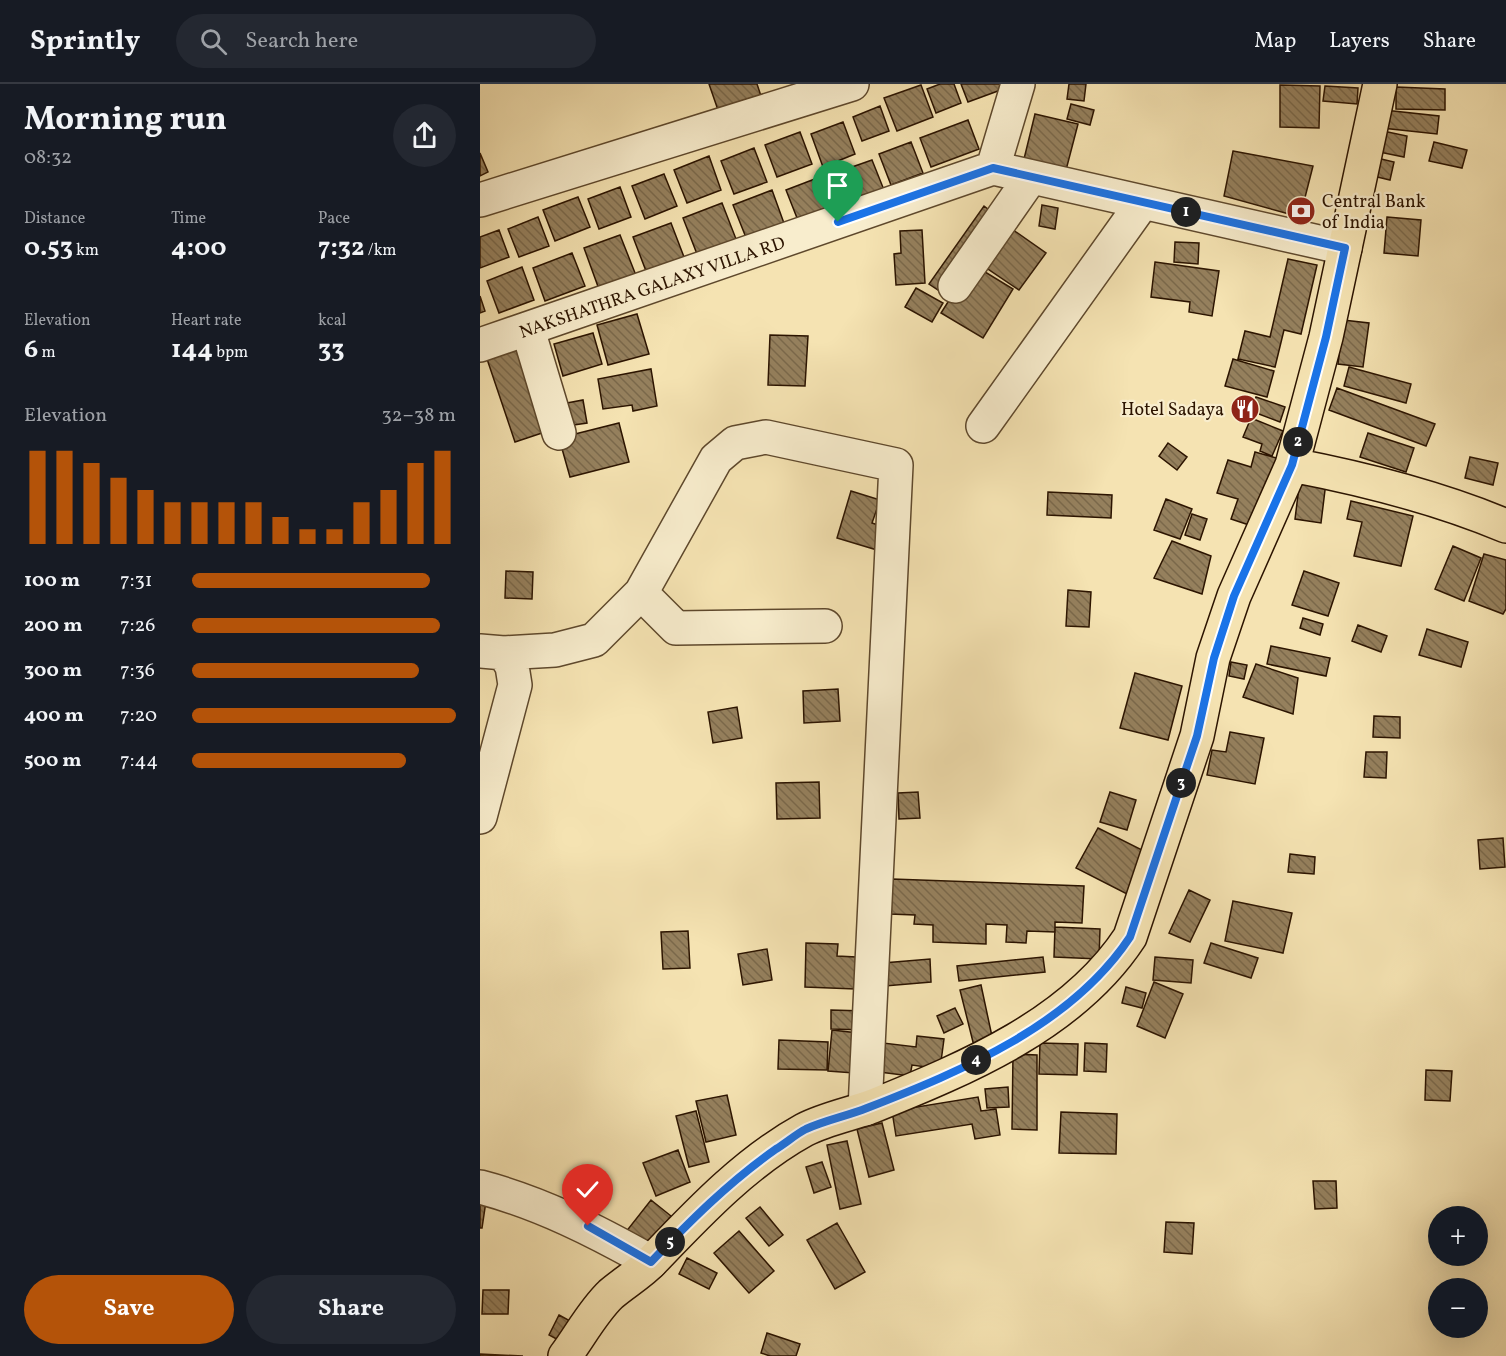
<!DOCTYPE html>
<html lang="en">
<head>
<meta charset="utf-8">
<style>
  :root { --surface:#171b24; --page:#242831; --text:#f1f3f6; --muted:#9ea1a6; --line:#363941; --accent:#b45309 }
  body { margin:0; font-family:Vollkorn,serif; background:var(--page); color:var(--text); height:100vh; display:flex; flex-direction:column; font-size:22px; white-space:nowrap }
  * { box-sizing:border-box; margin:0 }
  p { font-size:20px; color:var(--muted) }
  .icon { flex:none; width:33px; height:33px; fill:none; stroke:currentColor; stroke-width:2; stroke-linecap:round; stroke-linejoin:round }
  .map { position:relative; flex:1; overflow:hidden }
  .drawer { display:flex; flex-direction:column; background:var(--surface); width:480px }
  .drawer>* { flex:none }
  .tools { position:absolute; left:948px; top:1122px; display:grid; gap:12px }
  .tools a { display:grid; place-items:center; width:60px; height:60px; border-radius:50%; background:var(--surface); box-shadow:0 6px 24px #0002; font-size:30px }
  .pin { position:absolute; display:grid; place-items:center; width:51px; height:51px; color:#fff; margin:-62px -26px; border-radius:50% 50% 50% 0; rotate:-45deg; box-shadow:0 0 6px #0007 }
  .pin .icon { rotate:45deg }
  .km { position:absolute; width:30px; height:30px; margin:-15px; border-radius:50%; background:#222; color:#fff; font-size:16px; line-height:30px; text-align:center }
  .round { display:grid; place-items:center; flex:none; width:63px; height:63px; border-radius:32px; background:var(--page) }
  .overview { display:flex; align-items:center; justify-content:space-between; height:102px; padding:0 24px }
  h1 { font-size:33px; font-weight:700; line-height:45px }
  .metrics { display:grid; grid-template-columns:repeat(3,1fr); gap:9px; height:102px; padding:6px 24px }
  .metrics div { display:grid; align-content:center }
  .metrics b { font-size:26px; font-weight:700 }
  .metrics small { font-size:16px; font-weight:400 }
  .metrics p { font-size:16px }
  .chart { height:168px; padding:12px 24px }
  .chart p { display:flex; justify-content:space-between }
  .chart svg { width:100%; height:108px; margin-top:6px; stroke:var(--accent); stroke-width:6 }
  .primary-button { display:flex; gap:12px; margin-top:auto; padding:12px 24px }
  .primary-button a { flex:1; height:69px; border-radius:36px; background:var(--accent); color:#fff; font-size:24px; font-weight:700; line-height:69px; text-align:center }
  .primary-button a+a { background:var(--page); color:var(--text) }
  ul { padding:0 24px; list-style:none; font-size:20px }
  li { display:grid; grid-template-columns:96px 72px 1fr; align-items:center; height:45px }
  li i { height:15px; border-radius:8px; background:var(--accent) }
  header { display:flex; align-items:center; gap:36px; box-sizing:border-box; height:84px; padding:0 30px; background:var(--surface); border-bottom:2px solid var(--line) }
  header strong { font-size:28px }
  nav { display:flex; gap:33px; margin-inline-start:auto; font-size:21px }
  .search { width:420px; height:54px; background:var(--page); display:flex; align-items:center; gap:15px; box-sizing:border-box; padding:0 21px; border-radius:33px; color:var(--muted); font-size:22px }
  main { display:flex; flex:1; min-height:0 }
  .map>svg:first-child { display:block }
</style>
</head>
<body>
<header>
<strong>Sprintly</strong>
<div class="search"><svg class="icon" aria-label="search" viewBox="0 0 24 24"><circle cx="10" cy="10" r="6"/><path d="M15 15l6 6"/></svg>Search here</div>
<nav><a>Map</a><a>Layers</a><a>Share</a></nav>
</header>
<main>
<section class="drawer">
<div class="overview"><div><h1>Morning run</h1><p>08:32</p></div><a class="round"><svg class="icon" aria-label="share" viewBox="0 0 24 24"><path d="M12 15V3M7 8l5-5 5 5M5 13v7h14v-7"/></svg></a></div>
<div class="metrics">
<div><p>Distance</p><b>0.53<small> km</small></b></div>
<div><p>Time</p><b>4:00</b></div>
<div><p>Pace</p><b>7:32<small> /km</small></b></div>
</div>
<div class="metrics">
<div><p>Elevation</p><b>6<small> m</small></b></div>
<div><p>Heart rate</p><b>144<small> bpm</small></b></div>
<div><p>kcal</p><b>33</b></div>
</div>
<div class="chart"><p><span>Elevation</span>32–38 m</p>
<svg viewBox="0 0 160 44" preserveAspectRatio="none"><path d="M5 44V6M15 44V6M25 44V11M35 44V17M45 44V22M55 44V27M65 44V27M75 44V27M85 44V27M95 44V33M105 44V38M115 44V38M125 44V27M135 44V22M145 44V11M155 44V6"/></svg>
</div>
<ul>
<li><b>100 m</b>7:31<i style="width:90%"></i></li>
<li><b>200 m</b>7:26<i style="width:94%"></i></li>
<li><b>300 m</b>7:36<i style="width:86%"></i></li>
<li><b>400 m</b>7:20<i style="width:100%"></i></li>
<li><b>500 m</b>7:44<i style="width:81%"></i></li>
</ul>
<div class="primary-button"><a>Save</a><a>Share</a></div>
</section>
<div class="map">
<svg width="1026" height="1272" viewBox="0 0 1026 1272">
  <defs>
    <pattern id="building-back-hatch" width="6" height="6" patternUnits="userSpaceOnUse" patternTransform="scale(1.5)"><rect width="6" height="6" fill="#95805d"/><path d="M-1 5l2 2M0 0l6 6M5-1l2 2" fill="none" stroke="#7a684a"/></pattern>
  </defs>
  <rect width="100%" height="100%" fill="#f5e3b2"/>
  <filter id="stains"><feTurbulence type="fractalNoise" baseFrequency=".00333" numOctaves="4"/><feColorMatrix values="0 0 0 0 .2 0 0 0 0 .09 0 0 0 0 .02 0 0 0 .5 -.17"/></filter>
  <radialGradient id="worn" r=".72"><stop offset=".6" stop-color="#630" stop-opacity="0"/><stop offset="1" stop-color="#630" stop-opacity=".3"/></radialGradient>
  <path fill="url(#building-back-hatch)" stroke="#2c1400" stroke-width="1.5" d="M229,0H277L281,12L238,26Z
    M460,0H474L481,19L456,29L447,5Z
    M481,0H524L526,4L488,18Z
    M589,0H606L604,17L587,15Z
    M441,1L453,33L417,47L404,14Z
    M800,1L840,2L839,44L800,43Z
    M845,2L878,4L877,20L843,17Z
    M916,3L965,5V26L916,25Z
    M591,20L614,26L610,41L587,35Z
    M400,22L409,47L382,57L373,33Z
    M904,26L959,32L957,50L902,44Z
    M555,30L598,40L586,86L544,75Z
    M488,36L499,65L451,83L440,54Z
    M363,38L375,70L343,83L331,50Z
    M903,47L927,52L924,73L899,68Z
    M320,48L332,80L297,93L285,61Z
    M431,58L443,89L411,101L399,70Z
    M954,58L987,66L982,84L949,77Z
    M274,64L287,98L254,110L241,77Z
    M753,67L833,82L820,133L744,112Z
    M0,69L8,88L0,92Z
    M229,72L241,106L207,119L194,86Z
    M897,74L914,78L910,96L893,92Z
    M392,76L404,106L364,121L352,90Z
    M184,90L197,122L165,135L152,102Z
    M340,93L353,126L319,139L306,106Z
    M140,103L151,133L119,145L108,115Z
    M292,106L305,142L267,156L253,121Z
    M98,113L110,143L75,157L63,126Z
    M242,119L256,155L217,170L203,134Z
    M562,121L578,124L575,145L559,142Z
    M504,122L518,133L464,210L449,200Z
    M58,133L69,162L39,173L28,145Z
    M907,133L941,136L938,172L904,169Z
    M191,139L204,173L166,187L153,153Z
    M529,143L566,169L539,206L502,181Z
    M19,146L29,173L0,184V153Z
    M442,146L445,199L416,201L414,170L421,169L420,147Z
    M140,151L157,194L120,208L104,164Z
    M695,158L719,159L718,180L694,178Z
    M92,169L105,202L65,217L53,184Z
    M808,175L837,181L821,250L804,246L795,283L758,275L765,247L790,253Z
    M675,178L739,187L732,232L709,228L710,218L671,213Z
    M492,180L533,205L503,254L461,229Z
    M42,183L54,216L19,229L7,197Z
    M436,204L463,219L452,238L425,223Z
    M0,212L5,227L0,229Z
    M157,230L169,270L128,281L117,241Z
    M863,236L889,239L883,283L858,280Z
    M113,249L122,280L83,292L74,260Z
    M290,251L328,252L325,302L288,301Z
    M43,263L71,346L35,358L7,275Z
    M753,275L794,287L787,313L745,302Z
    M869,283L931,300L926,319L864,302Z
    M171,285L177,322L153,327L152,321L123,325L118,295Z
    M857,304L955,340L946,362L849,326Z
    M776,313L805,323L800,338L771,327Z
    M103,316L107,339L80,343L76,321Z
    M771,334L803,347L792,372L780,367L782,360L763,353Z
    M139,339L149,378L90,393L79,354Z
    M888,349L934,364L926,388L880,373Z
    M688,359L707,373L697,386L679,372Z
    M775,368L800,375L778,444L751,435L758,415L737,409L748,376L771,383Z
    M990,373L1018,379L1013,401L985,394Z
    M820,395L846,398L841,439L815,435Z
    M371,407L400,416L392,439L404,443L397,466L357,454Z
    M568,408L632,411L631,434L567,431Z
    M686,415L712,425L700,455L674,446Z
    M871,417L933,432L921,482L874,472L882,438L867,435Z
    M712,430L727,435L720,456L705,451Z
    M692,457L731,472L722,510L674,494Z
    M973,462L1001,474L984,517L955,505Z
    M1004,470L1026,476V525L1023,530L989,517Z
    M26,487L53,488L52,515L25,514Z
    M824,487L859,499L848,532L812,521Z
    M588,506L611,508L609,543L586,542Z
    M823,534L843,540L840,551L820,544Z
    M878,541L907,552L901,568L872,557Z
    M947,545L988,558L981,583L939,571Z
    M791,562L850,574L846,592L787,580Z
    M751,578L767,581L764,595L749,592Z
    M776,580L818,594L813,630L763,613Z
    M655,589L702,602L688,656L640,644Z
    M358,605L360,637L324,639L323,607Z
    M257,623L262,654L233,659L228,628Z
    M894,632L920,633V654L893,653Z
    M750,648L784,654L775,700L727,691L732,666L746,668Z
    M886,668H907L906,694L884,693Z
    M339,698L340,734L297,735L296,699Z
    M438,708L440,734L419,735L418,709Z
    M630,708L656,716L647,746L620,738Z
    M618,744L670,770L649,811L596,784Z
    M1023,754L1025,783L1000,785L998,756Z
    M810,770L835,773L834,790L808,788Z
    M412,795L604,802L602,839L575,838V848L547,847L546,859L526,858L527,841L506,840V860L453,858V841L434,840L435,831L410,830Z
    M709,806L730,816L710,858L689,849Z
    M753,817L812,829L803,869L745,857Z
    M575,843L620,845L619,875L574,873Z
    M208,847L210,884L183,885L181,848Z
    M326,859L358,860L357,872L376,873L375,905L325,903Z
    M731,859L778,874L771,894L724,879Z
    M287,865L292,896L263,901L258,870Z
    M563,873L565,888L479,897L477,882Z
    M675,873L713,876L711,899L673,896Z
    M450,875L451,898L405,902L403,879Z
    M674,898L703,910L685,954L657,942Z
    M501,901L513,957L494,962L480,906Z
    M646,903L666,909L662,924L642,919Z
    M475,924L483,940L464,949L457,932Z
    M351,926L385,927V946L351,945Z
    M352,946L378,949L374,989L348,987Z
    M437,952L464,955L460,985L432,981L430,992L392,987L395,958L436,963Z
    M299,956L348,958L347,986L298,985Z
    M560,959L598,960L597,991L559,990Z
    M605,959L627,960L626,988L604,987Z
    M533,970L557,971V1046L532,1045Z
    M946,986L972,987L970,1017L945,1016Z
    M528,1003L529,1023L507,1024L505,1005Z
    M247,1011L256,1051L226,1058L216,1017Z
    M498,1013L501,1027L516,1025L520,1051L495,1055L492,1040L416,1052L412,1027Z
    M216,1027L229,1078L209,1083L196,1032Z
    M581,1028L637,1030L636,1070L579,1069Z
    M402,1039L414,1086L389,1093L377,1045Z
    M367,1057L381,1120L360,1125L347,1061Z
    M198,1066L210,1098L176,1112L163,1079Z
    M342,1078L351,1103L334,1109L326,1083Z
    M833,1097H856L857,1124L835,1125Z
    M0,1116L6,1117L2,1144H0Z
    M171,1116L191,1132L165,1164L145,1149Z
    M280,1123L303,1151L289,1162L266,1134Z
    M686,1138L714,1139L712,1170L684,1168Z
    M357,1139L385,1188L355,1205L327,1156Z
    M259,1147L294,1187L269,1209L234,1169Z
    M207,1174L237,1189L229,1205L199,1190Z
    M3,1206H29L28,1230H2Z
    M79,1231L92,1238L82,1258L69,1251Z
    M287,1249L320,1260L316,1272H290L281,1269Z
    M0,1270L43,1272H0Z"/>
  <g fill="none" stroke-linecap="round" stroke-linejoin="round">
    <g stroke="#5e482c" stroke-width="36">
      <path id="minor" d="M513,84L538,0
        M0,116L372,0
        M475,202L551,93
        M48,246L79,349
        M0,261L513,84L865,164
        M503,342L663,118
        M161,509L196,544L345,542
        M0,567L24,569L32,582L35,601L0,733
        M24,569L75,566L114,556L161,509L236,375L255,359L286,353L416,381L385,1025
        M0,1103C61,1119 116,1147 171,1178"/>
    </g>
    <g stroke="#2c1400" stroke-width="36">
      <path id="major" d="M812,381C885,395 957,413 1026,442
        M85,1272C100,1252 113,1227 131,1210C145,1198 161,1189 173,1176C219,1128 266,1078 324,1046C345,1035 371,1030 393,1022C487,984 593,940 650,853L717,652L733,574L754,512L812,381L846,253L900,0"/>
    </g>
    <use href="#minor" stroke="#f8edcd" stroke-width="33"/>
    <use href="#major" stroke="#f5e3b2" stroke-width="33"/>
  </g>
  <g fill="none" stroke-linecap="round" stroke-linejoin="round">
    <g stroke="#fff" stroke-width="12">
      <path id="route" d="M108,1142L171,1178C210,1137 249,1098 296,1065C306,1059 316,1050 326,1045C346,1036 367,1032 387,1024C482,987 592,941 650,853L717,652L734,574L754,512L812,381L846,253L865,164L513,84L358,138"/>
    </g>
    <use href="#route" stroke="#1a73e8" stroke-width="8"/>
  </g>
  <defs>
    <g id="bank-disc" transform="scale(1.5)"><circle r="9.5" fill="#8f2418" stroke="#f8edcd"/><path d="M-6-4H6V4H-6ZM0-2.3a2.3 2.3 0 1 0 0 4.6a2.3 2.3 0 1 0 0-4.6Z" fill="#fff"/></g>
    <g id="restaurant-disc" transform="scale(1.5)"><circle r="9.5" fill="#8f2418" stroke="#f8edcd"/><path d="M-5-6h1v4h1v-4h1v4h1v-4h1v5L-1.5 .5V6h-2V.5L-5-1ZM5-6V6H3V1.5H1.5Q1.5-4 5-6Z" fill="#fff"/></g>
  </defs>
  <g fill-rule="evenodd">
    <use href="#bank-disc" x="821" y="127"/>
    <use href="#restaurant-disc" x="765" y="325"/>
  </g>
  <g text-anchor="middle" stroke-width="4.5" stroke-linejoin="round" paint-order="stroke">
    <g font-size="18" fill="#2c1400" stroke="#f8edcd" text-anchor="start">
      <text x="842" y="123">Central Bank<tspan x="842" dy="21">of India</tspan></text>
      <text x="744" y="331" text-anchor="end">Hotel Sadaya</text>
    </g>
    <g font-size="18" fill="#2c1400" stroke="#f8edcd">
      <text transform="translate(172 203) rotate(-19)" y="6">NAKSHATHRA GALAXY VILLA RD</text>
    </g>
  </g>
  <rect width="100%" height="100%" filter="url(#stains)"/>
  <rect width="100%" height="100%" fill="url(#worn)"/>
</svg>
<div class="tools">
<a>+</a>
<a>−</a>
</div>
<div class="pin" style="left:358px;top:138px;background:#1e9e55"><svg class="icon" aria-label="arrive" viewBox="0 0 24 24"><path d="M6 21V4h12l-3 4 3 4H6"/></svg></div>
<div class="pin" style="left:108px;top:1142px;background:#d93025"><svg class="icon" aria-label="check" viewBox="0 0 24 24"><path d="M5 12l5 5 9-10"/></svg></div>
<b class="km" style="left:706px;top:128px">1</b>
<b class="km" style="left:818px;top:358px">2</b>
<b class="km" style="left:701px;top:699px">3</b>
<b class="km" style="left:496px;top:976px">4</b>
<b class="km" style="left:190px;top:1158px">5</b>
</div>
</main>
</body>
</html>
